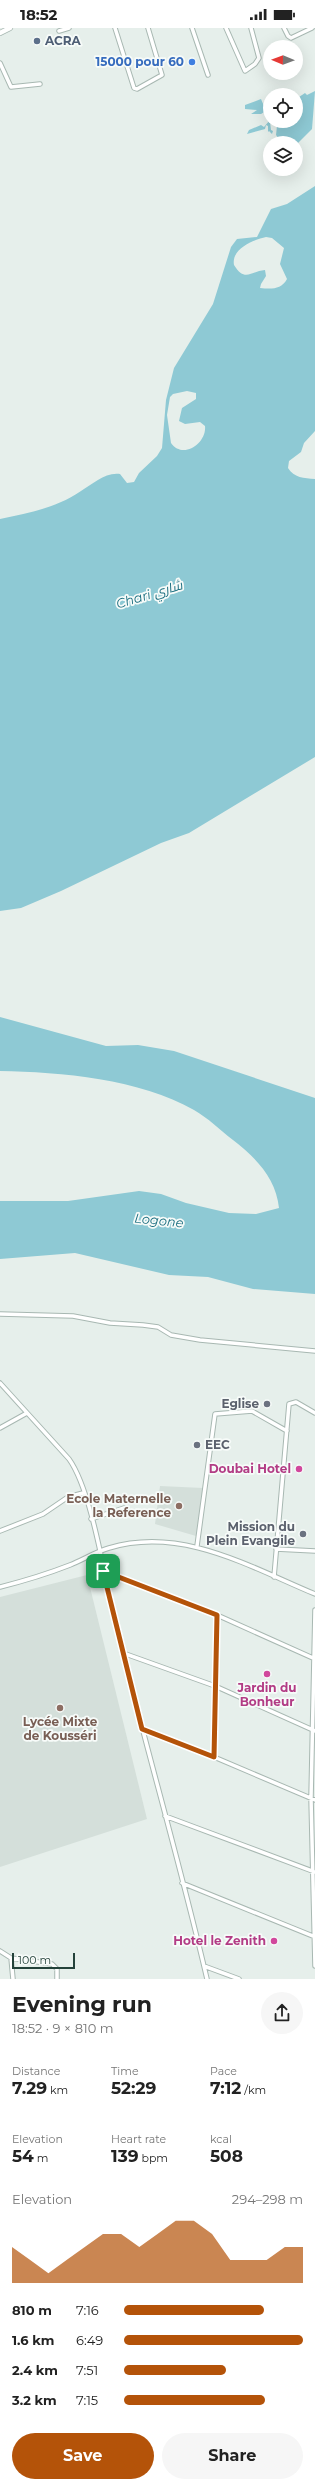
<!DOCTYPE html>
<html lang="en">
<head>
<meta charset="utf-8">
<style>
  :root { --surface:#fff; --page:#f6f6f6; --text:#222; --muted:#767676; --accent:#b45309 }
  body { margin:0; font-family:Montserrat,Cairo,sans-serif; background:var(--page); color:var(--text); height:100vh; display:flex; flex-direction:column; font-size:15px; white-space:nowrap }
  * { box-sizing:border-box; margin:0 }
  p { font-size:13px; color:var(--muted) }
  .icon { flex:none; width:22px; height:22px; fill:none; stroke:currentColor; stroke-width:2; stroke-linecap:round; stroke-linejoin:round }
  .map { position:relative; height:1951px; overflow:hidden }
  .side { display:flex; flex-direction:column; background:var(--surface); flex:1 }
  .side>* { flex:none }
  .needle { width:26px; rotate:271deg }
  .controls { position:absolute; left:263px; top:12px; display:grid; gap:8px }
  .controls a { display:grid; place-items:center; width:40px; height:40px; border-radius:50%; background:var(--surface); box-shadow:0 4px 16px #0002; font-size:20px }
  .scale { position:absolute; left:12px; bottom:10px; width:63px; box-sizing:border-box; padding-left:4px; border:2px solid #24423a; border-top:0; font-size:11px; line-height:14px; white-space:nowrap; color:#24423a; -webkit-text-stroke:3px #f7fbf9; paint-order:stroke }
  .pin { position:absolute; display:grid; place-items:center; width:34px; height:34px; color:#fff; margin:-17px; border-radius:8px; box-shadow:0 2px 6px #0006 }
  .round { display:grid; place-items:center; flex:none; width:42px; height:42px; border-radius:21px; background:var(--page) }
  .overview { display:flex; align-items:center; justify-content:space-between; height:68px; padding:0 12px }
  h1 { font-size:22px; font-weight:700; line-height:30px }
  .figures { display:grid; grid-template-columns:repeat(3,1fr); gap:6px; height:68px; padding:4px 12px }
  .figures div { display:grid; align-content:center }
  .figures b { font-size:17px; font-weight:700 }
  .figures small { font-size:11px; font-weight:400 }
  .figures p { font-size:11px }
  .chart { height:112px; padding:8px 12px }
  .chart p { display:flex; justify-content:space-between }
  .chart svg { width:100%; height:72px; margin-top:4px; fill:var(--accent); opacity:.7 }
  .button { display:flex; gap:8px; margin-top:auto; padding:8px 12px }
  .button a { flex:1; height:46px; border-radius:24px; background:var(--accent); color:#fff; font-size:16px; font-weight:700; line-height:46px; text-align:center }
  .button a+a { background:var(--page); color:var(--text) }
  ul { padding:0 12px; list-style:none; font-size:13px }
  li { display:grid; grid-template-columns:64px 48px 1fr; align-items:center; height:30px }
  li i { height:10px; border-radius:5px; background:var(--accent) }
  .status { display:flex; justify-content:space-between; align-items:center; height:28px; padding:0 20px; background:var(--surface); direction:ltr }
  .status svg { height:11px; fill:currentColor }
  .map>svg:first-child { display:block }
</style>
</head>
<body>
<div class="status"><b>18:52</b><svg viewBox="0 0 49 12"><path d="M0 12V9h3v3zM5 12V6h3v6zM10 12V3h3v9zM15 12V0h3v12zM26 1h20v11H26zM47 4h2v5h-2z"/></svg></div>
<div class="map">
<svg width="315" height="1951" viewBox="0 0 315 1951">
  <rect width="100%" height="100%" fill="#e6efeb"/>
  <path fill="#d4dfda" d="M160,1458L203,1460L196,1508L155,1496Z
    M87,1547L147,1791L0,1839V1569Z"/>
  <path fill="#8ec9d4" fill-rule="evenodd" d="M315,63L312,101L296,117V115H276L279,111L276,107L277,98L274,94H270L271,102L273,103L272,106L269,103L268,104V98L266,97L265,101L247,106L249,102L261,97L264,99L270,92L296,93V71L305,65L307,67Z
    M261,71L266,83L261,86H251L257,82L245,81V77Z
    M315,158V403L304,415L301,424L289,433L288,440C294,450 304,450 315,451V729L189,805L161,815L61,863L21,880L0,883V491C29,485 56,480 81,463C93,456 105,444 120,446L127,455L134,454L139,445L157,428L162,420L166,372L174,340L213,276L231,219L237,211L257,209L271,181L287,176ZM266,209L272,210L284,220L280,236L287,251C281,262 271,261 260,260L261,256L266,248L265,242C251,243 245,255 234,237C231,221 253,212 266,209ZM187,363L196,365V371L182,380L179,393L185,396L200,394L205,398C207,415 183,432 171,415L167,387L170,369L173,366Z
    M0,989L106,1018L138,1017L174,1023L315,1070V1266L253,1261L208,1249L169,1247L75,1225L0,1231V1173H68L139,1163L161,1166L186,1175L229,1185L256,1186L279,1180C276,1150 255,1129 233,1112C220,1102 208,1090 194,1082C140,1051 61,1044 0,1043Z"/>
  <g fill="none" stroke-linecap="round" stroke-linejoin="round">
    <g stroke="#a8b8b2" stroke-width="5.5">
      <path id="minor" d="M115,0L134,60L137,61L162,47L148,0
        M192,0L208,47
        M226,0L245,43L255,36L259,30L251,0
        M284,0L288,8L291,10L312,0
        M59,3L69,0
        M0,35L11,59L40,56
        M0,1286L73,1288L110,1295L143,1297L158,1299L171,1307L200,1312L315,1323
        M0,1355L69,1431C92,1463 105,1552 115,1593C144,1713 179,1831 207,1951
        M0,1400L27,1385
        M91,1491L124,1480
        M0,1503L43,1486L68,1469L83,1465
        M197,1518L215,1386L252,1383L287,1403
        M276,1521L315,1523
        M103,1543L217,1587L315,1631
        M274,1549L289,1376L296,1374L315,1385
        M0,1559C24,1553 47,1546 70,1537C83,1532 95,1524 109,1520C182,1498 250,1539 315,1566
        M315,1582L311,1770L315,1938
        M123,1625L215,1658L315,1703
        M143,1701L214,1729L315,1772
        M214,1729L217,1587
        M165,1788L315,1844
        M182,1855L315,1909
        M0,1923L11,1930L52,1936L57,1941V1951
        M11,1930L13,1951
        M204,1938L239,1951"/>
    </g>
    <g stroke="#a8b8b2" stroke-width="6">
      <path id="tertiary" d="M0,5L10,0"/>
    </g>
    <use href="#minor" stroke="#fff" stroke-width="3.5"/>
    <use href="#tertiary" stroke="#fff" stroke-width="4.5"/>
  </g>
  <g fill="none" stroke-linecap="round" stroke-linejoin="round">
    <g stroke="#fff" stroke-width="8">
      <path id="route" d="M103,1543L217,1587L214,1729L142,1701Z"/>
    </g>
    <use href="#route" stroke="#b45309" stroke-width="5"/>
  </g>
  <circle fill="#5c6f8a" stroke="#f7fbf9" stroke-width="1.5" cx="37" cy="13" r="4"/>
  <circle fill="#3f7fe0" stroke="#f7fbf9" stroke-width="1.5" cx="192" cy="34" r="4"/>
  <g fill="#6b7280" stroke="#f7fbf9" stroke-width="1.5">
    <circle cx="267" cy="1376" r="4"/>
    <circle cx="197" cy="1417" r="4"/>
    <circle cx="303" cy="1506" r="4"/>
  </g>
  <g fill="#d1479c" stroke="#f7fbf9" stroke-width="1.5">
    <circle cx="299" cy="1441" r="4"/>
    <circle cx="267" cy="1646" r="4"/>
    <circle cx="274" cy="1913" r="4"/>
  </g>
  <g fill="#8d6e63" stroke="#f7fbf9" stroke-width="1.5">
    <circle cx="179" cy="1478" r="4"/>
    <circle cx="60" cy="1680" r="4"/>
  </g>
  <g text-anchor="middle" stroke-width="3.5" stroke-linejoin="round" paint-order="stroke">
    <g font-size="12" font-weight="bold" fill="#4e5e75" stroke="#f7fbf9" text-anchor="start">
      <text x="45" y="17">ACRA</text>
    </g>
    <g font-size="12" font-weight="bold" fill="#366cbe" stroke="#f7fbf9" text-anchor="end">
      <text x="184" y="38">15000 pour 60</text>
    </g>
    <g font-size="12" font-weight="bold" fill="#5b616d" stroke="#f7fbf9" text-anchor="end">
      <text x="259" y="1380">Eglise</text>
      <text x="205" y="1421" text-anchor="start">EEC</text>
      <text x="295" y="1503">Mission du<tspan x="295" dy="14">Plein Evangile</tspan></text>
    </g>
    <g font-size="12" font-weight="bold" fill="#b23c85" stroke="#f7fbf9" text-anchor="end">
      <text x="291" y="1445">Doubai Hotel</text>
      <text x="267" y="1664" text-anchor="middle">Jardin du<tspan x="267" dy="14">Bonheur</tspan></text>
      <text x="266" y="1917">Hotel le Zenith</text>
    </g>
    <g font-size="12" font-weight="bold" fill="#785e54" stroke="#f7fbf9" text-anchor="end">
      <text x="171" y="1475">Ecole Maternelle<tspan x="171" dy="14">la Reference</tspan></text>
      <text x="60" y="1698" text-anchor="middle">Lycée Mixte<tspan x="60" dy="14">de Kousséri</tspan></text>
    </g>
    <g font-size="13" font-style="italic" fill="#1c6f80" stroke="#f7fbf9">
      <text transform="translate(149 566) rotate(-17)" y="5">Chari شاري</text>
      <text transform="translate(159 1192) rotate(6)" y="5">Logone</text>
    </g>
  </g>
</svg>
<div class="controls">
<a><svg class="needle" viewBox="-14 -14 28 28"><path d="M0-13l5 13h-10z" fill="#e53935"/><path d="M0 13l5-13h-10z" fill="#767676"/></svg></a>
<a><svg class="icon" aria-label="locate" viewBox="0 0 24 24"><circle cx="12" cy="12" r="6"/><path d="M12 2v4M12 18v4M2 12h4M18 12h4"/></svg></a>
<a><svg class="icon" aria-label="layers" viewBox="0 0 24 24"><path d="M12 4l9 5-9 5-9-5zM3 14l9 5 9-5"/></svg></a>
</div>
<div class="scale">100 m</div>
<div class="pin" style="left:103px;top:1543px;background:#1e9e55"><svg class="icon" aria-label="arrive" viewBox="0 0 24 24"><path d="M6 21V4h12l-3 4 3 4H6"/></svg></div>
</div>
<section class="side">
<div class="overview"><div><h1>Evening run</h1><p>18:52 · 9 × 810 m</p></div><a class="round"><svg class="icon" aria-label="share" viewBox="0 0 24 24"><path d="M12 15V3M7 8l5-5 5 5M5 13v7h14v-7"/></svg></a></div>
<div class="figures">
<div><p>Distance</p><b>7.29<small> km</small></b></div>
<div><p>Time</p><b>52:29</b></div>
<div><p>Pace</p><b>7:12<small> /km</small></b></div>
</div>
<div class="figures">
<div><p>Elevation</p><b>54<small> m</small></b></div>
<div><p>Heart rate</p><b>139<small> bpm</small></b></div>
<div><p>kcal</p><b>508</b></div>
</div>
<div class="chart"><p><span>Elevation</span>294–298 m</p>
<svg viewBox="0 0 160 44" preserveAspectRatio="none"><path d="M0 44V22L10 30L20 38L30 30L40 22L50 14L60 14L70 22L80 14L90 6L100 6L110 14L120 30L130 30L140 30L150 22L160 22V44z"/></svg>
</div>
<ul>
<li><b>810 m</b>7:16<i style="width:78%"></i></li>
<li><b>1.6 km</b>6:49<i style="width:100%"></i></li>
<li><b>2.4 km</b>7:51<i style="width:57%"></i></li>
<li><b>3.2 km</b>7:15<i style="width:79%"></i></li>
</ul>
<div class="button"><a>Save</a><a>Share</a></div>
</section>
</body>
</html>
